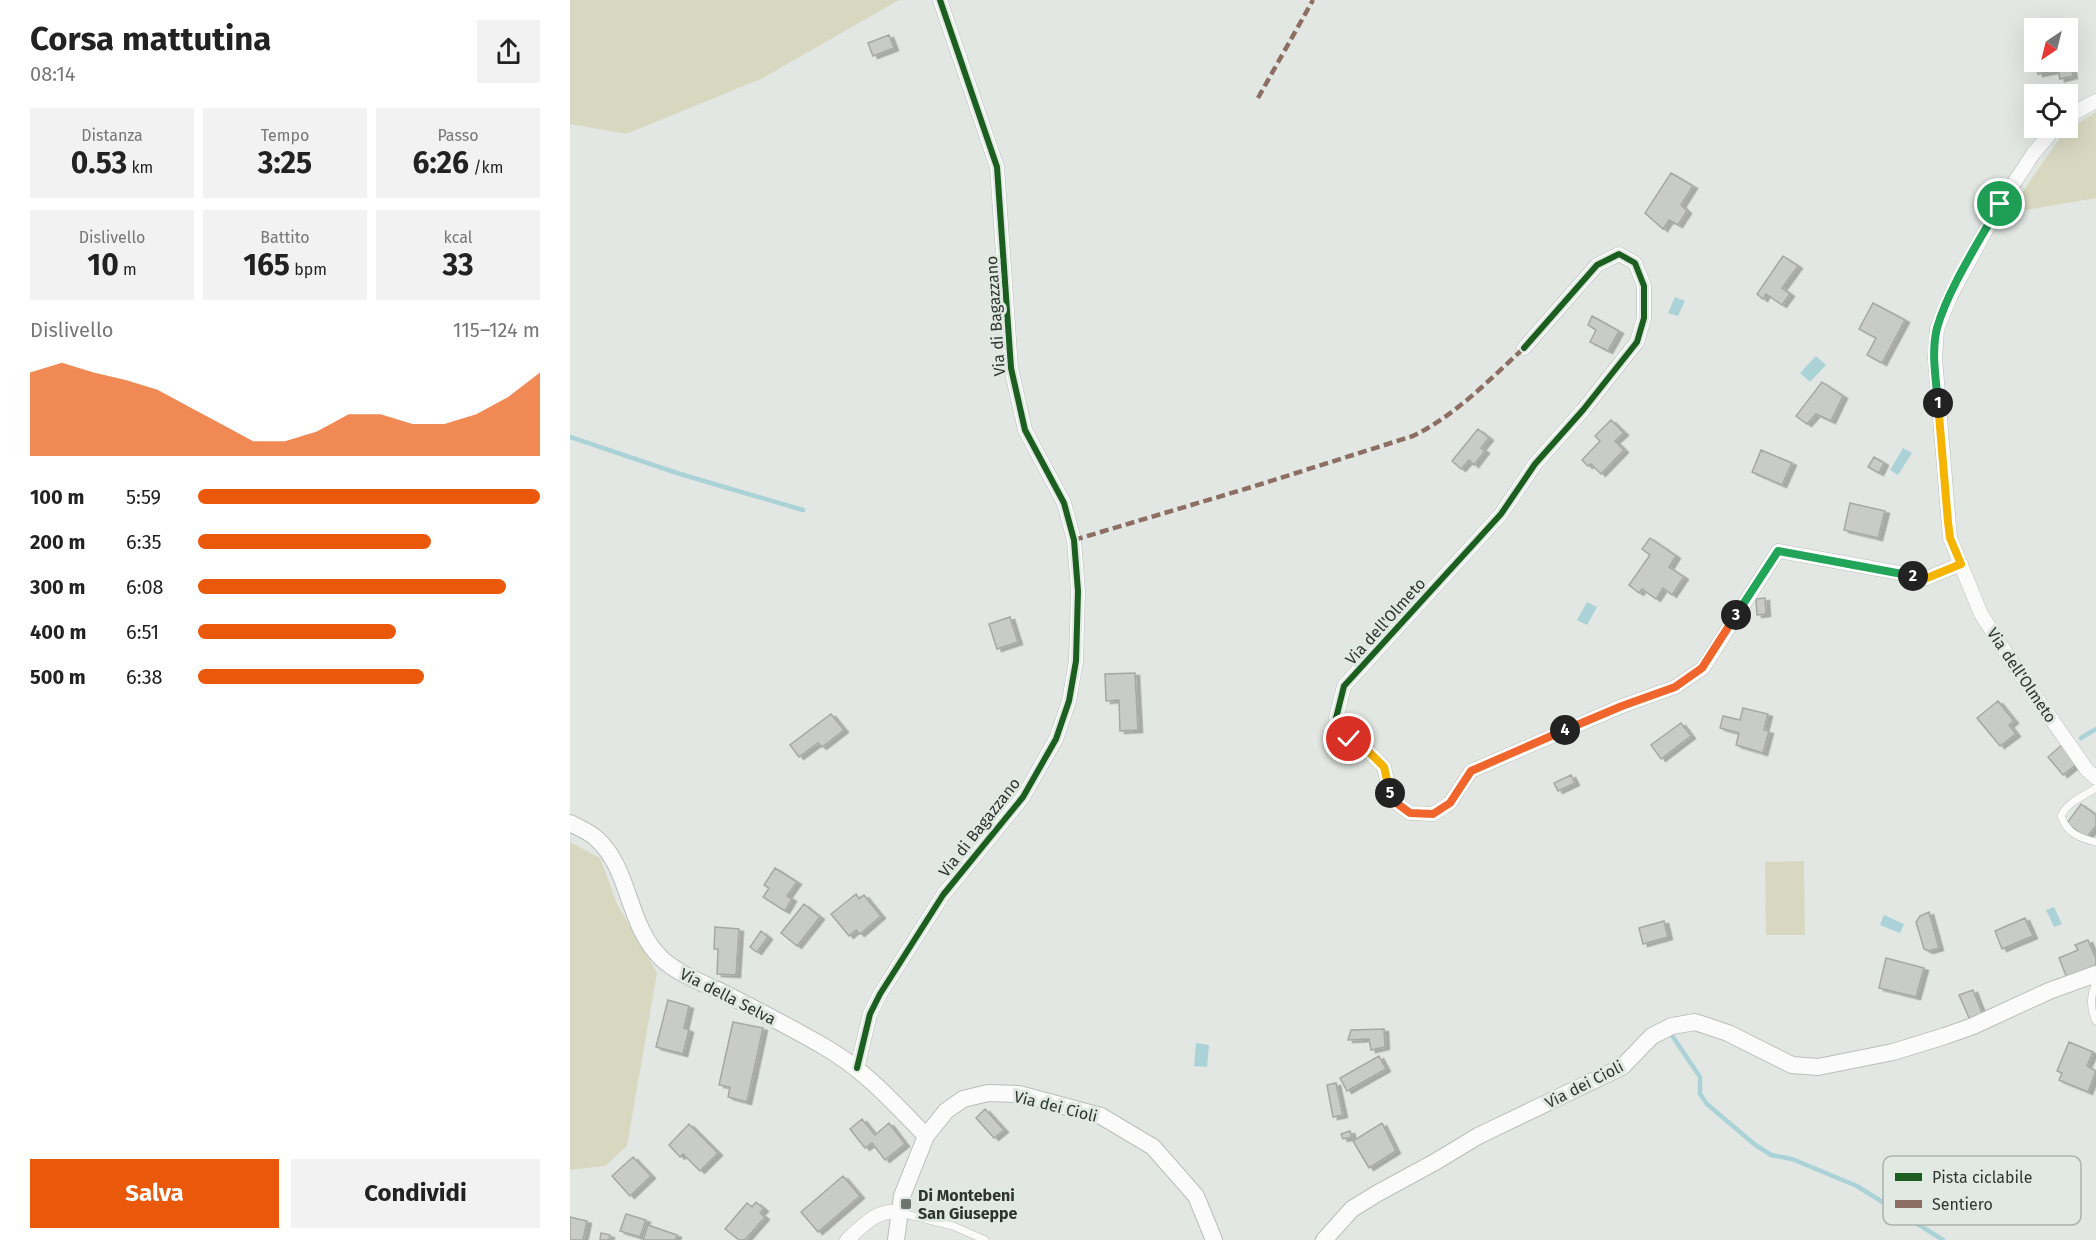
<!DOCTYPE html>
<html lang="it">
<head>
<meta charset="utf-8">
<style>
  :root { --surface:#fff; --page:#f2f2f2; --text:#222; --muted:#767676; --accent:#ea580c }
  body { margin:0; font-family:"Fira Sans",sans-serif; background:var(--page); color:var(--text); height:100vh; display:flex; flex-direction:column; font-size:22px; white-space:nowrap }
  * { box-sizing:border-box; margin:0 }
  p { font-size:20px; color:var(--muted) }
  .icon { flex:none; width:33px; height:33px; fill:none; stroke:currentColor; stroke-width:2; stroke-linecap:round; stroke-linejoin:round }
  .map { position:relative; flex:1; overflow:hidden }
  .details { display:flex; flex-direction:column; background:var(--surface); width:570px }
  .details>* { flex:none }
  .needle { width:39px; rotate:215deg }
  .buttons { position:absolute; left:1454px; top:18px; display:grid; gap:12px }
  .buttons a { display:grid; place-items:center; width:54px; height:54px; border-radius:0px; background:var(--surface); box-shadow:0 6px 24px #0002; font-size:30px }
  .pin { position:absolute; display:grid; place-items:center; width:51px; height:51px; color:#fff; margin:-26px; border:3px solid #fff; border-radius:50%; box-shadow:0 2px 6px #0007 }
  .km { position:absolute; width:30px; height:30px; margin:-15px; border-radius:50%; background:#222; color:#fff; font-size:16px; line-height:30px; text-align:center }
  .round { display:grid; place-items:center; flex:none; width:63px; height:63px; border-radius:0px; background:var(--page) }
  .headline { display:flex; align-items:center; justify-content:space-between; height:102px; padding:0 30px }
  h1 { font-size:33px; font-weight:700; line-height:45px }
  .stats { display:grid; grid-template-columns:repeat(3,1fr); gap:9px; height:102px; padding:6px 30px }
  .stats div { display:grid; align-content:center; border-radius:0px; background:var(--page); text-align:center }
  .stats b { font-size:30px; font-weight:700 }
  .stats small { font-size:16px; font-weight:400 }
  .stats p { font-size:16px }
  .chart { height:168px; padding:12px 30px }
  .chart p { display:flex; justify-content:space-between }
  .chart svg { width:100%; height:108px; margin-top:6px; fill:var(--accent); opacity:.7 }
  .primary-button { display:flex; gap:12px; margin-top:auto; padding:12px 30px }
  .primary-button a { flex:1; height:69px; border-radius:0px; background:var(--accent); color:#fff; font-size:24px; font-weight:700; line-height:69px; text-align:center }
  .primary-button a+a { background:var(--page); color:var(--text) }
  ul { padding:0 30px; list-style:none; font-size:20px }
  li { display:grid; grid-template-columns:96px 72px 1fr; align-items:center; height:45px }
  li i { height:15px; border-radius:8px; background:var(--accent) }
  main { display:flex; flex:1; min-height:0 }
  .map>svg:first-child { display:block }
</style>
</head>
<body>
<main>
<section class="details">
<div class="headline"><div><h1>Corsa mattutina</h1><p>08:14</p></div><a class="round"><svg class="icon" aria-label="share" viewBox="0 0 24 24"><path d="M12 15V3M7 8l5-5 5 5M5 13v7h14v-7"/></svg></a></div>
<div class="stats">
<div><p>Distanza</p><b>0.53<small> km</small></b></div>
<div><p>Tempo</p><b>3:25</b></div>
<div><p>Passo</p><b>6:26<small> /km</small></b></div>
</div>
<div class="stats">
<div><p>Dislivello</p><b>10<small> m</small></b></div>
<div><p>Battito</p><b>165<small> bpm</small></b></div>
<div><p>kcal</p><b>33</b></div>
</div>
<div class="chart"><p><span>Dislivello</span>115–124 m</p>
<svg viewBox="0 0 160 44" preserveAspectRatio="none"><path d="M0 44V10L10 6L20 10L30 13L40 17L50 24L60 31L70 38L80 38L90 34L100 27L110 27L120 31L130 31L140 27L150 20L160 10V44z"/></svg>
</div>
<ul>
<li><b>100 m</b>5:59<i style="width:100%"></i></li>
<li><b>200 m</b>6:35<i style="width:68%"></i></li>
<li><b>300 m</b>6:08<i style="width:90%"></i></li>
<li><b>400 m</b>6:51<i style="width:58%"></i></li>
<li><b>500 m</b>6:38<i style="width:66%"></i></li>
</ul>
<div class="primary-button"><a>Salva</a><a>Condividi</a></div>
</section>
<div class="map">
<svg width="1526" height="1240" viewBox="0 0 1526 1240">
  <defs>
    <filter id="shadow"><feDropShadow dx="4.5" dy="2.5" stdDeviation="0" flood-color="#0004"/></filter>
  </defs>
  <rect width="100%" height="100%" fill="#e2e7e3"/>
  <path fill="#d8d8c1" d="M0,0H329L191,79L56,134L0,124Z
    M1526,112V198L1438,213L1494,132Z
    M0,842L30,858L47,904L87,973L57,1146L35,1166L0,1170Z
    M1234,861L1235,935H1196L1195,862Z"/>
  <path fill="#abd2d6" d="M1105,297L1115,301L1108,316L1098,313Z
    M1246,356L1256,365L1240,382L1230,373Z
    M1333,448L1342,453L1328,475L1320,470Z
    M1017,602L1027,607L1017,625L1007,620Z
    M1484,907L1492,924L1484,927L1476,910Z
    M1314,915L1334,924L1330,933L1310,925Z
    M626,1043L639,1045L637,1067L624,1066Z"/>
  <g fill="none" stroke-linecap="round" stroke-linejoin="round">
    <path stroke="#abd2d6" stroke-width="4.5" d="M0,437L110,474L233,510
      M1511,738L1526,729
      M1101,1034L1130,1077V1094L1137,1104L1184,1144L1201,1155L1222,1159L1287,1186L1373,1240"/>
  </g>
  <path fill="#c8cbc7" stroke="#a6a8a5" stroke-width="1.5" filter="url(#shadow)" d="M319,35L324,48L303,56L298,43Z
    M1497,45L1503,76L1490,79L1488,70L1468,74L1466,62H1497Z
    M1101,173L1123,186L1111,205L1117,211L1108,225L1099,220L1093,229L1075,213Z
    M1213,256L1228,266L1212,288L1220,294L1212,305L1196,294L1193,299L1187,294Z
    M1303,303L1335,320L1312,363L1297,355L1306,338L1289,329Z
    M1022,316L1049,331L1038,351L1020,342L1026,330L1018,325Z
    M1252,382L1273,396L1261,421L1246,414L1237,424L1226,416Z
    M1041,420L1054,433L1045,441L1054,450L1031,474L1021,464L1018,466L1012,460L1030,441L1025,436Z
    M908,429L919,438L911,448L915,451L904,465L899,460L891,469L882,461Z
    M1191,450L1222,463L1212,485L1182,472Z
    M1304,457L1314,463L1309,473L1298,467Z
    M1280,503L1315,511L1308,538L1274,530Z
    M1080,538L1106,556L1099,567L1114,577L1102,595L1093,588L1086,599L1072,589L1069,593L1059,585L1080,555L1072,549Z
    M1195,598L1196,614L1187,615L1186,599Z
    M440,617L448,642L427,649L419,624Z
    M565,673L568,730L550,731L549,700L536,701L535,674Z
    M1428,701L1444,721L1439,725L1446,734L1430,746L1407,718Z
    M1173,708L1198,714L1194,730L1199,731L1193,753L1166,745L1169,733L1150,728L1153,716L1170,720Z
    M261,714L274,730L252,747L248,743L229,757L220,745Z
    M1111,723L1121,736L1091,759L1081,745Z
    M1493,744L1508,763L1493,775L1478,757Z
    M1001,775L1005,783L988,791L984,783Z
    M1511,804L1526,815V826L1516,838L1497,823Z
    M205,868L227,882L217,896L222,899L215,911L193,897L199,888L194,885Z
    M286,894L289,899L294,895L311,916L290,934L286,930L279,936L261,914Z
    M234,904L250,917L227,946L211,933Z
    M1359,912L1369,948L1359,951L1354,949L1346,922L1350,916Z
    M1455,918L1463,936L1432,949L1425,931Z
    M1094,921L1098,937L1073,944L1069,928Z
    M145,927L169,929L166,975L147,974L148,949H144Z
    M191,931L198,937L187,952L180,947Z
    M1518,940L1526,959V965L1497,978L1489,958L1508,950L1505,945Z
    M1316,958L1354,968L1346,997L1309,988Z
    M1403,990L1413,1015L1400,1020L1389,995Z
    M98,1000L119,1006L114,1028L119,1030L113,1054L86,1047Z
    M163,1022L193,1028L177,1102L158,1097L160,1087L149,1085Z
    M814,1029L815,1047L801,1050L799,1039L778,1040L781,1030Z
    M1499,1042L1523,1052L1517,1066L1526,1071L1518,1092L1489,1080L1492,1073L1487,1071Z
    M809,1056L816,1069L777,1091L770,1078Z
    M766,1083L773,1115L763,1117L757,1085Z
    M415,1109L434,1130L424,1138L406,1118Z
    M292,1119L305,1135L319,1123L335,1144L315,1160L302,1143L295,1148L280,1129Z
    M812,1123L826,1151L799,1168L783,1141Z
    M119,1124L148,1153L130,1171L113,1154L110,1157L99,1145Z
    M780,1131L782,1137L773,1139L771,1134Z
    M63,1157L81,1176L60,1196L42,1176Z
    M273,1176L290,1196L248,1232L231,1212Z
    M186,1202L194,1209L190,1213L195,1217L175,1240H169L155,1229L177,1203L182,1207Z
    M56,1214L76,1220L70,1237L50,1231Z
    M0,1217L17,1221L13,1240H0Z
    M78,1225L107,1235L105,1240H73Z
    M31,1233L40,1235L39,1240H30Z"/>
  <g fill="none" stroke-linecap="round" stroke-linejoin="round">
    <g stroke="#babebb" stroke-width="8">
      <path id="service" d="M1526,788C1514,796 1497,802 1491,816C1497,833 1509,838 1526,842
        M1526,981C1521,996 1519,1006 1526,1021
        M331,1213L383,1226L415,1240"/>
    </g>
    <g stroke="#babebb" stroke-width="15">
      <path id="minor" d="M1497,117L1526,101
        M1485,128L1463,154L1430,204L1381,295L1367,329L1365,358L1380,538L1411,614L1445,667L1517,770L1526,778
        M954,348L1027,265L1049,254L1065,263L1074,286V318L1067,342L1013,410L965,464L931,514L774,686L766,718L779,739L799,752L814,767L821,799L840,813L863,814L880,803L901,771L1052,706L1105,687L1133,668L1208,551L1357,578L1391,564
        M287,1068L300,1014L310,994L373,895L453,797L486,739L499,701L506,661L508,591L504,540L494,503L455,430L441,368L427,167L370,0
        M277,1240C293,1226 306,1209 329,1212"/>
    </g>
    <g stroke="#babebb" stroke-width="18">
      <path id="tertiary" d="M0,823C9,828 20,832 27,839C61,870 57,926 92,959C110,975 135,984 156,994C189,1011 222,1028 253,1046C294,1069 324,1103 356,1136
        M326,1240L332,1196L356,1136L376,1111L393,1099L418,1093L449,1094L531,1116L583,1147L626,1196L644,1240
        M754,1240L782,1209L808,1193L865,1162L908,1136L1052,1067L1082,1036L1102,1026L1125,1022L1158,1033L1222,1065L1248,1067L1323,1052L1375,1036L1403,1026L1479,991L1526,974"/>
    </g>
    <use href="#service" stroke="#fbfbfb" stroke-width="7"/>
    <use href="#minor" stroke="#fbfbfb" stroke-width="14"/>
    <use href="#tertiary" stroke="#fbfbfb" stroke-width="16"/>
    <path stroke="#8d6e63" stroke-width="4.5" stroke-dasharray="9 4.5" stroke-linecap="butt" d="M688,98L743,0
      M504,540L685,486L843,436C886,415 919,380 954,348"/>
    <g stroke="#e0e9e2" stroke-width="10">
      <path id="cycleway" d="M954,348L1027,265L1049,254L1065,263L1074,286V318L1067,342L1013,410L965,464L931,514L774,686L766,718L779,739L799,752L814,767L821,799L840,813L863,814L880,803L901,771L1052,706L1105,687L1133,668L1208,551L1357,578L1391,564
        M287,1068L300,1014L310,994L373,895L453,797L486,739L499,701L506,661L508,591L504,540L494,503L455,430L441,368L427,167L370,0"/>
    </g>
    <use href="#cycleway" stroke="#1b5e20" stroke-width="6"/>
  </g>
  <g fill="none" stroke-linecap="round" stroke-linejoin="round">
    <g stroke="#fff" stroke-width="12">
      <path id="split-1" d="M1368,403C1366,379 1361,352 1367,328C1378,289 1410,240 1430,204"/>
    </g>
    <g stroke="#fff" stroke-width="12">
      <path id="split-2" d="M1343,576L1357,578L1391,564L1380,538L1378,522L1368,403"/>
    </g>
    <g stroke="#fff" stroke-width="12">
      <path id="split-3" d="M1166,615L1208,551L1343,576"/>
    </g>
    <g stroke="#fff" stroke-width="12">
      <path id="split-4" d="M995,730L1052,706L1105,687L1132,668L1166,615"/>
    </g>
    <g stroke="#fff" stroke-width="12">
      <path id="split-5" d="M820,793L821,799L840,813L863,814L880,803L901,771L995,730"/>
    </g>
    <g stroke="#fff" stroke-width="12">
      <path id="split-6" d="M779,739L799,752L814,767L820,793"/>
    </g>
    <use href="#split-1" stroke="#22a559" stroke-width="8"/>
    <use href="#split-2" stroke="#f5b400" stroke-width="8"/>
    <use href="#split-3" stroke="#22a559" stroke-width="8"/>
    <use href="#split-4" stroke="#f0652b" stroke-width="8"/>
    <use href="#split-5" stroke="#f0652b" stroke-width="8"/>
    <use href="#split-6" stroke="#f5b400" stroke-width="8"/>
  </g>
  <rect fill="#6f7370" stroke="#e0e9e2" stroke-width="2" x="330" y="1198" width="12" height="12" rx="3"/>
  <g text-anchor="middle" stroke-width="6" stroke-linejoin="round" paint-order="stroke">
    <g font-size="16" fill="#313532" stroke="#e0e9e2">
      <text transform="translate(425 316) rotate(-94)" y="6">Via di Bagazzano</text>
      <text transform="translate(815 621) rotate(-48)" y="6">Via dell'Olmeto</text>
      <text transform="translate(1452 675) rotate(56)" y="6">Via dell'Olmeto</text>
      <text transform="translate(409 827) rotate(-52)" y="6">Via di Bagazzano</text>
      <text transform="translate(158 996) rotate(27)" y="6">Via della Selva</text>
      <text transform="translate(1014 1084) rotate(-27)" y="6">Via dei Cioli</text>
      <text transform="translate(486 1106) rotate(14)" y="6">Via dei Cioli</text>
    </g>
    <g font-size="16" font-weight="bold" fill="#313532" stroke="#e0e9e2" text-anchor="start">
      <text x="348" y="1201">Di Montebeni<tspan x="348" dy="18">San Giuseppe</tspan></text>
    </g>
  </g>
  <rect x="1313" y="1156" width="198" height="69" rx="9" fill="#e0e9e2" stroke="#acb3ad" stroke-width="1.5"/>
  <rect x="1325" y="1173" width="27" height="8" fill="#1b5e20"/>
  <rect x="1325" y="1200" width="27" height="8" fill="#8d6e63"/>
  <g font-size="16" fill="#313532">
    <text x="1362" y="1183">Pista ciclabile</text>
    <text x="1362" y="1210">Sentiero</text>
  </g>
</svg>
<div class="buttons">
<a><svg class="needle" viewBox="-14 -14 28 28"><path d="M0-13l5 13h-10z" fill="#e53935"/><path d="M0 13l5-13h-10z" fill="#767676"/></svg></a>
<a><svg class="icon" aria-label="locate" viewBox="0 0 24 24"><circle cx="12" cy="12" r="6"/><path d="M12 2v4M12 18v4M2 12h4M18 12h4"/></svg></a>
</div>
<div class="pin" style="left:1430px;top:204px;background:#1e9e55"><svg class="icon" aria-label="arrive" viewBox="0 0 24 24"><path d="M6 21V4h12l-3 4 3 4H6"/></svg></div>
<div class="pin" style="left:779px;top:739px;background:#d93025"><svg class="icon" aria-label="check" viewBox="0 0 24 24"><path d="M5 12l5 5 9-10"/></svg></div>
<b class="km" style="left:1368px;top:403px">1</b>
<b class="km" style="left:1343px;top:576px">2</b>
<b class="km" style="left:1166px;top:615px">3</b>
<b class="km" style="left:995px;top:730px">4</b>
<b class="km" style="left:820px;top:793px">5</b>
</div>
</main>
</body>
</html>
